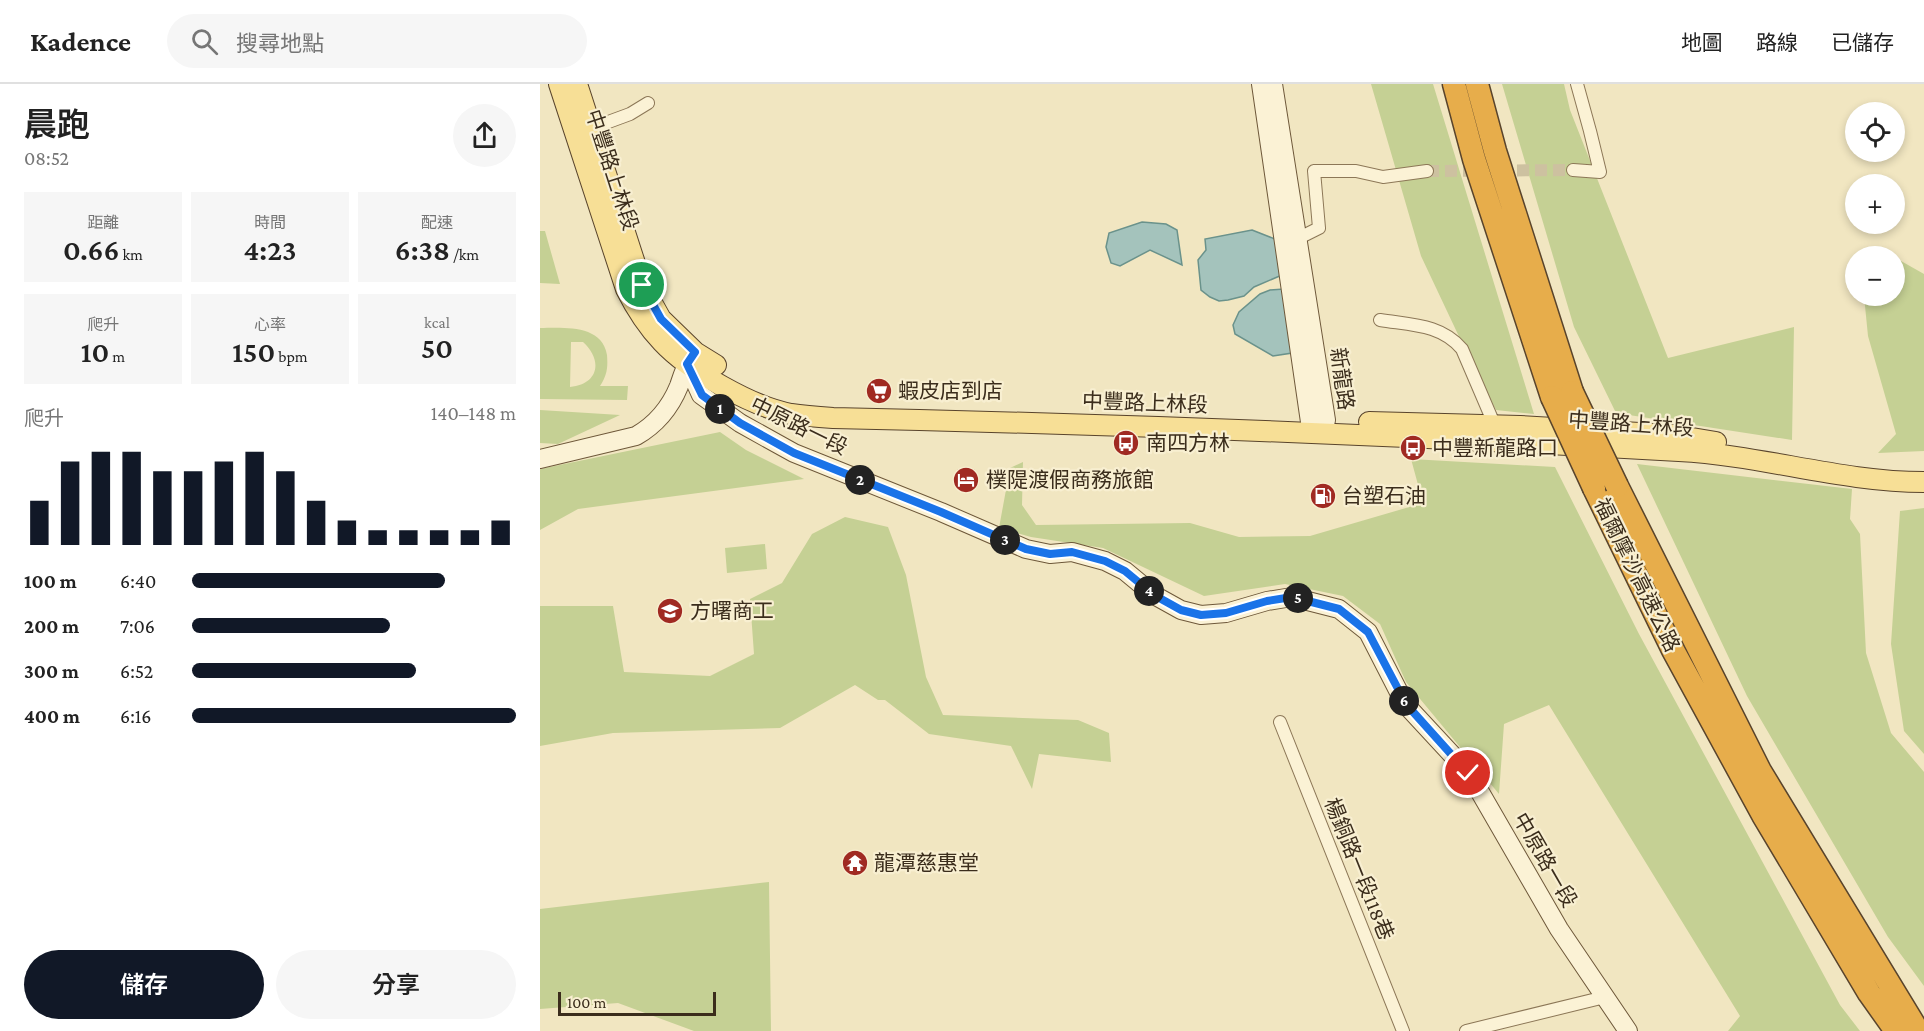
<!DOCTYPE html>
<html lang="zh-TW">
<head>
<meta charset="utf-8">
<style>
  :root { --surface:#fff; --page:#f6f6f6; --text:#222; --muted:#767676; --line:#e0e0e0; --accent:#111827 }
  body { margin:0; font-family:"Crimson Pro","Noto Sans TC",serif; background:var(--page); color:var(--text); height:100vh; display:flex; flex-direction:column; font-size:22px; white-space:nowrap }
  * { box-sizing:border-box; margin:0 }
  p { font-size:20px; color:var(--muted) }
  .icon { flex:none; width:33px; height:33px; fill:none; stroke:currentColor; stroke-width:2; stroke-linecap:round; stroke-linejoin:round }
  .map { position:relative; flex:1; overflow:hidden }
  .drawer { display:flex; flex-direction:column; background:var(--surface); width:540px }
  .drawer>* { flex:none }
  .fabs { position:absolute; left:1305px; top:18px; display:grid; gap:12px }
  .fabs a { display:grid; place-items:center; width:60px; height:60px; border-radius:50%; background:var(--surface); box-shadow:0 3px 9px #0003; font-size:30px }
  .scale { position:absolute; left:18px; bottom:15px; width:158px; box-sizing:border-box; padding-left:6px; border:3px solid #3b2d1c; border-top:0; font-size:16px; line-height:21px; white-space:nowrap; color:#3b2d1c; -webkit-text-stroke:4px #f8efd1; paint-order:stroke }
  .pin { position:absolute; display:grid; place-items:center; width:51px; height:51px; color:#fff; margin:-26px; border:3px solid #fff; border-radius:50%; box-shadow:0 2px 6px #0007 }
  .km { position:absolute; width:30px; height:30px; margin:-15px; border-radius:50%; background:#222; color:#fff; font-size:16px; line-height:30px; text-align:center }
  .round { display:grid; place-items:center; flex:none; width:63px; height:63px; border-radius:32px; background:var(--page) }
  .summary { display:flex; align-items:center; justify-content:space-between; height:102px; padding:0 24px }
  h1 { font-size:33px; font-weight:600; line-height:45px }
  .stats { display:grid; grid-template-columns:repeat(3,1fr); gap:9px; height:102px; padding:6px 24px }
  .stats div { display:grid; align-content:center; border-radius:0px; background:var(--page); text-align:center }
  .stats b { font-size:30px; font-weight:600 }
  .stats small { font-size:16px; font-weight:400 }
  .stats p { font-size:16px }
  .chart { height:168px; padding:12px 24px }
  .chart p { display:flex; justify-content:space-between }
  .chart svg { width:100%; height:108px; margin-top:6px; stroke:var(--accent); stroke-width:6 }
  .primary-button { display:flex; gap:12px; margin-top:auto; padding:12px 24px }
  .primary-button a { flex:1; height:69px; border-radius:36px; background:var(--accent); color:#fff; font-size:24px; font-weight:600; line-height:69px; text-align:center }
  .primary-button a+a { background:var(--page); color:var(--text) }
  ul { padding:0 24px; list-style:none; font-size:20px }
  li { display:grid; grid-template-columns:96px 72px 1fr; align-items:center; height:45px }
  li i { height:15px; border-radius:8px; background:var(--accent) }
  header { display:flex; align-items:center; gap:36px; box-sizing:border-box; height:84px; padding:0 30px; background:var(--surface); border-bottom:2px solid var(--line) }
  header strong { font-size:28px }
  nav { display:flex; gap:33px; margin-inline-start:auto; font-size:21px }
  .search { width:420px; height:54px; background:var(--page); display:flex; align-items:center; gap:15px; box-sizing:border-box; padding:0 21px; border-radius:33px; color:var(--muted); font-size:22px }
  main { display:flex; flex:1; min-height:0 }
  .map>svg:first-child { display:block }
</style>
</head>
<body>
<header>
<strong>Kadence</strong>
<div class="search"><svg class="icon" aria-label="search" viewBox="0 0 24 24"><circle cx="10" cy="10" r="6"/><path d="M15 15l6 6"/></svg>搜尋地點</div>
<nav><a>地圖</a><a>路線</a><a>已儲存</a></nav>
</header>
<main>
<section class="drawer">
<div class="summary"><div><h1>晨跑</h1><p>08:52</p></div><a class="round"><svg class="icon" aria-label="share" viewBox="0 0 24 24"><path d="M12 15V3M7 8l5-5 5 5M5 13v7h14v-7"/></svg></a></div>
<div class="stats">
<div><p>距離</p><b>0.66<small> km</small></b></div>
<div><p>時間</p><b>4:23</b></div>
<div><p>配速</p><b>6:38<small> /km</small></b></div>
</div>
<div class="stats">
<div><p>爬升</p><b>10<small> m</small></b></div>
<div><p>心率</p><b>150<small> bpm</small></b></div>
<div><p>kcal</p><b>50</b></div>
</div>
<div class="chart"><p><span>爬升</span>140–148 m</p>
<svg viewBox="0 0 160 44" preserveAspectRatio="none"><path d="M5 44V26M15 44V10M25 44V6M35 44V6M45 44V14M55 44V14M65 44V10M75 44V6M85 44V14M95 44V26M105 44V34M115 44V38M125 44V38M135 44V38M145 44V38M155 44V34"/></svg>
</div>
<ul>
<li><b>100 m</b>6:40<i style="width:78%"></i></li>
<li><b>200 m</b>7:06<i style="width:61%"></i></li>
<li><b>300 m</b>6:52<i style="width:69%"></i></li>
<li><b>400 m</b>6:16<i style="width:100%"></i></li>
</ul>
<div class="primary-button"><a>儲存</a><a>分享</a></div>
</section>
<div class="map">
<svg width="1384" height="947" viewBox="0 0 1384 947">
  <rect width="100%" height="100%" fill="#f1e6c1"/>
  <path fill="#c5d094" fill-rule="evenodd" d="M831,0H893L994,330L956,326L931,278L881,172Z
    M962,0H1024L1030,26L1128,274L1254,243L1252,356L1076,329L1034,243Z
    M0,147H5L20,200L0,199Z
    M1361,177L1384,190V367L1338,369L1356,350L1328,252L1324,212H1354L1355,179Z
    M0,244C23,244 62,240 67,271C68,284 67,291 60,302H88L87,316L0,315ZM31,258H43C63,276 59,300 30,303Z
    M0,326L80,331L18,360L0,359Z
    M180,348L206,366L264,395L38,425L0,446V385Z
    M871,375L1015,383L1099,550L1300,921L1320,947H1188L1200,932L1009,621L964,640L959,710L866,598L840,540L803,512L745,500L664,512L563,464L491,453L459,444L470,384L483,378L482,421L496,441L650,439L699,453L770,452L883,419Z
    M1097,380L1312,405L1310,435L1320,450L1326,569L1351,649L1384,688V902L1348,853L1207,612Z
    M1384,424V670L1364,647L1351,560L1360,427Z
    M305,433L348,443L366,491L386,593L403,631L538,636L569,649L571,678L499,670L492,705L471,662L389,650L345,616H338L315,601L240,644L73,649L0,662V522H73L84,588L170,592L214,570L210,515L242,499L272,450Z
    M225,460L227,485L187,489L185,464Z
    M229,798L231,947H154L78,919L0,925V825Z"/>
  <path fill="#a4c3bc" stroke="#6a928b" stroke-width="1.5" d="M602,138L626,140L637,146L642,181L610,166L580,182L571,179L566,163L569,149Z
    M712,146L735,155L742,191L714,203L704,212L688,216L679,217L670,213L661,206L658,176L666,166L665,155Z
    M744,205L752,269L733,272L695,250L693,241L699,228L720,210L730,206Z"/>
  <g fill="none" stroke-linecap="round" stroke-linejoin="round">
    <path stroke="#cdc1a0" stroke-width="12" stroke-dasharray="12 6" stroke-linecap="butt" d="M887,87L1033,86"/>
    <g stroke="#8c7757" stroke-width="14">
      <path id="street" d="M52,44L90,30L108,19
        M1033,86L1060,88L1050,47L1037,0
        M757,155L779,144L774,87H816L843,93L887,87
        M840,236C871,241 901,240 922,265L955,342
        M740,638L863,947
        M926,947L1065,913"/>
    </g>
    <g stroke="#6e583a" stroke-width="20">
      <path id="secondary" d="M721,0L770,338L783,349L786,336L733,0
        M147,280L161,311L200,339L254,369L401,428L486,465L510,470L532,468L565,477L585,487L614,511L641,526L661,531L686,529L727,517L752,513L799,525L828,548L865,620L929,689L1019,845L1088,947
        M0,375L96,352C117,340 130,324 139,302C142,293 145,283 150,275"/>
    </g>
    <g stroke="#59442c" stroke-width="22">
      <path id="primary" d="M19,0L86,205C96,225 107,242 122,258C149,287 213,323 251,330C265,332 279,333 293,334C575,340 857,351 1139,367C1221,371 1301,398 1384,398
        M37,0L102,201L121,235L155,268L176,281
        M829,338L980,342L1134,351L1176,358"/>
    </g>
    <g stroke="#59442c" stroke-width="25">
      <path id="highway" d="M914,0L934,75L1012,313
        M937,0L955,67L1032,308
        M1077,402L1220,687L1378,947
        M1054,404L1133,566L1223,731L1329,909L1356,947"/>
    </g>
    <use href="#street" stroke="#fbf2d5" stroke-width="12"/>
    <use href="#secondary" stroke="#fbf2d5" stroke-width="18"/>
    <use href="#primary" stroke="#f7df96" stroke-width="20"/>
    <use href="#highway" stroke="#e7ad4b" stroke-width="22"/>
    <g stroke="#59442c" stroke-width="25" stroke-linecap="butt">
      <path id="highway-bridge" d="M1032,308L1077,402
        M1012,313L1054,404"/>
    </g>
    <use href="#highway-bridge" stroke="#e7ad4b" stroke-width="22"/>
  </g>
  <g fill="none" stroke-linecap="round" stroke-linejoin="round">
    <g stroke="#fff" stroke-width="12">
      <path id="route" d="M102,201L121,235L155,268L147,280L162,311L200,339L254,369L401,428L486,465L510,470L532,468L565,477L585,487L614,511L641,526L661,531L686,529L727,517L752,513L799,525L828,548L866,620L928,689"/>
    </g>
    <use href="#route" stroke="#1a73e8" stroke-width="8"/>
  </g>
  <defs>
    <g id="supermarket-disc" transform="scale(1.35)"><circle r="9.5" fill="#a02a22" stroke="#f8efd1"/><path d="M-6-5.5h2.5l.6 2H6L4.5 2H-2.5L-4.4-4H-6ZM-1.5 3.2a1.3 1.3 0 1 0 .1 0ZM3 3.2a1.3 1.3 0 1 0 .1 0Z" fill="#fff"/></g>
    <g id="bus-disc" transform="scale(1.35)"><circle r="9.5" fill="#a02a22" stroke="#f8efd1"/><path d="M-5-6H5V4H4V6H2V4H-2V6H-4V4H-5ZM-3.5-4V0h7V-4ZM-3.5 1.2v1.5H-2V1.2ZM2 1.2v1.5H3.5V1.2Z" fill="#fff"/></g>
    <g id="hotel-disc" transform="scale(1.35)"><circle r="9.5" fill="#a02a22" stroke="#f8efd1"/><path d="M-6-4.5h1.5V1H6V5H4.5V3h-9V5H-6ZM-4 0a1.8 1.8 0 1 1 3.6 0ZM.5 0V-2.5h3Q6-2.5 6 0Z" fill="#fff"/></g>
    <g id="fuel-disc" transform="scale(1.35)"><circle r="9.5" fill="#a02a22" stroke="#f8efd1"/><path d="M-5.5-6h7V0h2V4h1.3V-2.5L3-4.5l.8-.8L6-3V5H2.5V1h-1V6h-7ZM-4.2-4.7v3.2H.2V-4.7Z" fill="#fff"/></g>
    <g id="school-disc" transform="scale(1.35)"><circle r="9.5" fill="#a02a22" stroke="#f8efd1"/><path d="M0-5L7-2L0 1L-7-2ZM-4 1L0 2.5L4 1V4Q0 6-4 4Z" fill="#fff"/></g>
    <g id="temple-disc" transform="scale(1.35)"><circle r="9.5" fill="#a02a22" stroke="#f8efd1"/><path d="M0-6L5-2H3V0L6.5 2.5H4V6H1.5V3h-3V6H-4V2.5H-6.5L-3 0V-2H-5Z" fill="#fff"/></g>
  </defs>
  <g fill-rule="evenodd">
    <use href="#supermarket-disc" x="339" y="307"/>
    <use href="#bus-disc" x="586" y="359"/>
    <use href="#bus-disc" x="873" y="364"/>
    <use href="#hotel-disc" x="426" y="396"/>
    <use href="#fuel-disc" x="783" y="412"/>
    <use href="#school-disc" x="130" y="527"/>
    <use href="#temple-disc" x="315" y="779"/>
  </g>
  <g text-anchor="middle" stroke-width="4.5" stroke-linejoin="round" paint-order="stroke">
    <g font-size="21" fill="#3b2d1c" stroke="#f8efd1">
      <text transform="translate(72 86) rotate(72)" y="7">中豐路上林段</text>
      <text transform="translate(802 295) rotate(82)" y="7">新龍路</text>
      <text transform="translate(605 319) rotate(2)" y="7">中豐路上林段</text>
      <text transform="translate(1091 340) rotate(4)" y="7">中豐路上林段</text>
      <text transform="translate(259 342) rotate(26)" y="7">中原路一段</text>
      <text transform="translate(1097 491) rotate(64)" y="7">福爾摩沙高速公路</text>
      <text transform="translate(1005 776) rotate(60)" y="7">中原路一段</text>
      <text transform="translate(819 785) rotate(68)" y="7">楊銅路一段118巷</text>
    </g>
    <g font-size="21" fill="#3b2d1c" stroke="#f8efd1" text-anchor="start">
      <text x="358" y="314">蝦皮店到店</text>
      <text x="606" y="366">南四方林</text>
      <text x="892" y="371">中豐新龍路口</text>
      <text x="446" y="403">樸隄渡假商務旅館</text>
      <text x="802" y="419">台塑石油</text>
      <text x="150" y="534">方曙商工</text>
      <text x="334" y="786">龍潭慈惠堂</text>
    </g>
  </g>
</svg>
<div class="fabs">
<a><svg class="icon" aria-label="locate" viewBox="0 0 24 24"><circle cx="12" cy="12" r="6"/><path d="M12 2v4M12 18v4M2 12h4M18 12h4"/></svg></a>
<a>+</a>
<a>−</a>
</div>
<div class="scale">100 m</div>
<div class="pin" style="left:102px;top:201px;background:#1e9e55"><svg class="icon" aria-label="arrive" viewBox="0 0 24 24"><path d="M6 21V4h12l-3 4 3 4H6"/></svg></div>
<div class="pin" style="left:928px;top:689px;background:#d93025"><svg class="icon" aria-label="check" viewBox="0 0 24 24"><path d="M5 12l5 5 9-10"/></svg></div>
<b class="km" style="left:180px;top:325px">1</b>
<b class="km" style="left:320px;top:396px">2</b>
<b class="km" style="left:465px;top:456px">3</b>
<b class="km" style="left:609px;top:507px">4</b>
<b class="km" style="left:758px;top:514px">5</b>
<b class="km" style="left:864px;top:617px">6</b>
</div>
</main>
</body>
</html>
